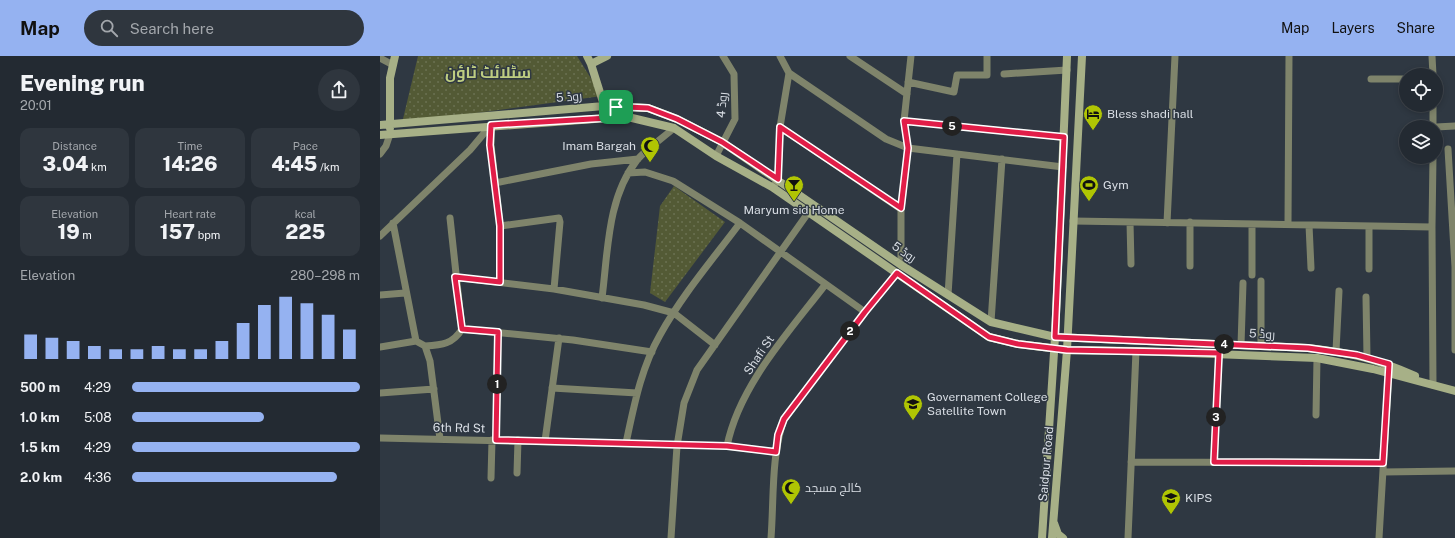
<!DOCTYPE html>
<html lang="en">
<head>
<meta charset="utf-8">
<style>
  :root { --surface:#232a32; --page:#2f363e; --text:#f1f3f6; --muted:#a3a7ac; --line:#40464d; --accent:#95b2f1 }
  body { margin:0; font-family:"Public Sans",Cairo,sans-serif; background:var(--page); color:var(--text); height:100vh; display:flex; flex-direction:column; font-size:15px; white-space:nowrap }
  * { box-sizing:border-box; margin:0 }
  p { font-size:13px; color:var(--muted) }
  .icon { flex:none; width:22px; height:22px; fill:none; stroke:currentColor; stroke-width:2; stroke-linecap:round; stroke-linejoin:round }
  .map { position:relative; flex:1; overflow:hidden }
  .details { display:flex; flex-direction:column; background:var(--surface); width:380px }
  .details>* { flex:none }
  .controls { position:absolute; left:1019px; top:12px; display:grid; gap:8px }
  .controls a { display:grid; place-items:center; width:44px; height:44px; border-radius:50%; background:var(--surface); box-shadow:0 2px 6px #0003,0 0 0 1px var(--line); font-size:20px }
  .pin { position:absolute; display:grid; place-items:center; width:34px; height:34px; color:#fff; margin:-17px; border-radius:8px; box-shadow:0 2px 6px #0006 }
  .km { position:absolute; width:20px; height:20px; margin:-10px; border-radius:50%; background:#222; color:#fff; font-size:11px; line-height:20px; text-align:center }
  .round { display:grid; place-items:center; flex:none; width:42px; height:42px; border-radius:21px; background:var(--page) }
  .overview { display:flex; align-items:center; justify-content:space-between; height:68px; padding:0 20px }
  h1 { font-size:22px; font-weight:800; line-height:30px }
  .stats { display:grid; grid-template-columns:repeat(3,1fr); gap:6px; height:68px; padding:4px 20px }
  .stats div { display:grid; align-content:center; border-radius:10px; background:var(--page); text-align:center }
  .stats b { font-size:20px; font-weight:800 }
  .stats small { font-size:11px; font-weight:400 }
  .stats p { font-size:11px }
  .chart { height:112px; padding:8px 20px }
  .chart p { display:flex; justify-content:space-between }
  .chart svg { width:100%; height:72px; margin-top:4px; stroke:var(--accent); stroke-width:6 }
  ul { padding:0 20px; list-style:none; font-size:13px }
  li { display:grid; grid-template-columns:64px 48px 1fr; align-items:center; height:30px }
  li i { height:10px; border-radius:5px; background:var(--accent) }
  header { display:flex; align-items:center; gap:24px; box-sizing:border-box; height:56px; padding:0 20px; background:var(--accent); color:#111 }
  header strong { font-size:19px }
  nav { display:flex; gap:22px; margin-inline-start:auto; font-size:14px }
  .search { width:280px; height:36px; background:var(--page); display:flex; align-items:center; gap:10px; box-sizing:border-box; padding:0 14px; border-radius:22px; color:var(--muted); font-size:15px }
  main { display:flex; flex:1; min-height:0 }
  .map>svg:first-child { display:block }
</style>
</head>
<body>
<header>
<strong>Map</strong>
<div class="search"><svg class="icon" aria-label="search" viewBox="0 0 24 24"><circle cx="10" cy="10" r="6"/><path d="M15 15l6 6"/></svg>Search here</div>
<nav><a>Map</a><a>Layers</a><a>Share</a></nav>
</header>
<main>
<section class="details">
<div class="overview"><div><h1>Evening run</h1><p>20:01</p></div><a class="round"><svg class="icon" aria-label="share" viewBox="0 0 24 24"><path d="M12 15V3M7 8l5-5 5 5M5 13v7h14v-7"/></svg></a></div>
<div class="stats">
<div><p>Distance</p><b>3.04<small> km</small></b></div>
<div><p>Time</p><b>14:26</b></div>
<div><p>Pace</p><b>4:45<small> /km</small></b></div>
</div>
<div class="stats">
<div><p>Elevation</p><b>19<small> m</small></b></div>
<div><p>Heart rate</p><b>157<small> bpm</small></b></div>
<div><p>kcal</p><b>225</b></div>
</div>
<div class="chart"><p><span>Elevation</span>280–298 m</p>
<svg viewBox="0 0 160 44" preserveAspectRatio="none"><path d="M5 44V29M15 44V31M25 44V33M35 44V36M45 44V38M55 44V38M65 44V36M75 44V38M85 44V38M95 44V33M105 44V22M115 44V11M125 44V6M135 44V10M145 44V17M155 44V26"/></svg>
</div>
<ul>
<li><b>500 m</b>4:29<i style="width:100%"></i></li>
<li><b>1.0 km</b>5:08<i style="width:58%"></i></li>
<li><b>1.5 km</b>4:29<i style="width:100%"></i></li>
<li><b>2.0 km</b>4:36<i style="width:90%"></i></li>
</ul>
</section>
<div class="map">
<svg width="1075" height="482" viewBox="0 0 1075 482">
  <defs>
    <pattern id="grass-dots" width="8" height="8" patternUnits="userSpaceOnUse"><rect width="8" height="8" fill="#535a35"/><path d="M2 2h.1M6 6h.1" fill="none" stroke="#6b7152" stroke-width="1.8" stroke-linecap="round"/></pattern>
  </defs>
  <rect width="100%" height="100%" fill="#2f3842"/>
  <path fill="url(#grass-dots)" d="M38,0H197L222,40L22,67Z
    M294,130L345,166L285,246L270,237L280,150Z"/>
  <g fill="none" stroke-linecap="round" stroke-linejoin="round">
    <path stroke="#7f846b" stroke-width="7" d="M470,0L527,38
      M1052,0L1053,19
      M0,2L13,9
      M409,17L506,83L528,92L683,111
      M624,18L687,14
      M991,23H1026
      M528,26L574,36L577,19H607V0
      M1053,49V71
      M524,65L684,81
      M111,69V89L120,170V226
      M400,71L521,153
      M1056,71L1075,70
      M1068,93L1075,211V294
      M0,98L6,90L10,78
      M336,100L355,63L354,18L343,0
      M1053,101L1052,171L1053,329
      M248,117L265,116L293,125L360,167L485,256
      M115,127L211,108L258,103
      M395,128L398,123L400,71L409,17L400,0
      M70,162L82,273
      M693,165L1052,171
      M750,166L751,208
      M13,167L36,285
      M787,167L795,0
      M872,168V219
      M908,168L909,0
      M929,169L931,212
      M120,170L179,162L180,166L174,233
      M989,170V213
      M0,180L90,94L111,69
      M521,209V153L528,92L524,65L531,0
      M810,210V166
      M75,221L174,233L264,249L294,257L335,289
      M0,239L25,237
      M568,239L577,98
      M986,241L987,301
      M222,242C228,196 227,142 257,104C267,92 283,82 294,72
      M611,266L622,103
      M861,289L863,227
      M45,290L50,305L60,383
      M881,290V225
      M0,291L36,285L45,290C62,289 73,288 82,273L193,284L272,296
      M956,295L959,235
      M172,332L257,337
      M0,337L54,333
      M936,359L937,302
      M0,382L347,390L396,396
      M116,384L118,276
      M165,385L179,282
      M246,387C254,350 261,312 280,279C302,239 333,203 360,167
      M347,390C359,330 408,277 445,229
      M751,406L1003,407
      M834,406L839,297
      M1003,416L1075,415
      M137,417L138,384
      M111,422L112,384
      M291,482L297,390L304,347L317,314L428,157
      M391,482C394,443 391,400 404,363L485,256L517,217
      M748,482L756,295
      M999,482L1009,312"/>
    <path stroke="#a7b087" stroke-width="8" d="M207,0L211,8L228,62
      M211,8L227,0
      M0,69L224,50L268,52L297,63L342,86L521,209L611,266L675,281L928,292C971,297 995,302 1035,320
      M10,72V22L15,0
      M0,79L228,62H252L294,72L336,100L392,131L609,281L638,288L687,294L756,295L937,302L993,313L1075,335
      M674,467L678,478L683,482
      M662,482L675,281L687,0
      M672,482L687,294L702,0"/>
  </g>
  <g fill="none" stroke-linecap="round" stroke-linejoin="round">
    <g stroke="#fff" stroke-width="8">
      <path id="route" d="M224,50L268,52L297,63L342,86L398,123L400,71L521,152L528,92L524,65L684,81L675,281L928,292L977,299L1009,308L1003,407L834,406L839,297L687,294L638,288L609,281L517,217L485,256L404,363L398,379L396,396L347,390L116,384L118,276L82,273L75,221L120,226V170L110,89L111,69L228,62Z"/>
    </g>
    <use href="#route" stroke="#e11d48" stroke-width="5"/>
  </g>
  <defs>
    <g id="hotel-pin" transform="scale(1)"><path d="M0 17L-7.5 6A9.5 9.5 0 1 1 7.5 6Z" fill="#b0c503" stroke="#2f3842"/><path d="M-6-4.5h1.5V1H6V5H4.5V3h-9V5H-6ZM-4 0a1.8 1.8 0 1 1 3.6 0ZM.5 0V-2.5h3Q6-2.5 6 0Z" fill="#111"/></g>
    <g id="mosque-pin" transform="scale(1)"><path d="M0 17L-7.5 6A9.5 9.5 0 1 1 7.5 6Z" fill="#b0c503" stroke="#2f3842"/><path d="M3.5-4.9A6 6 0 1 0 3.5 4.9A5 5 0 1 1 3.5-4.9Z" fill="#111"/></g>
    <g id="bar-pin" transform="scale(1)"><path d="M0 17L-7.5 6A9.5 9.5 0 1 1 7.5 6Z" fill="#b0c503" stroke="#2f3842"/><path d="M-6-5H6L.8 .8V4.5H3.5V6h-7V4.5H-.8V.8Z" fill="#111"/></g>
    <g id="stadium-pin" transform="scale(1)"><path d="M0 17L-7.5 6A9.5 9.5 0 1 1 7.5 6Z" fill="#b0c503" stroke="#2f3842"/><path d="M0-5a6.5 5 0 1 0 0 10a6.5 5 0 1 0 0-10ZM-3.5-1.8h7v3.6h-7Z" fill="#111"/></g>
    <g id="university-pin" transform="scale(1)"><path d="M0 17L-7.5 6A9.5 9.5 0 1 1 7.5 6Z" fill="#b0c503" stroke="#2f3842"/><path d="M0-5L7-2L0 1L-7-2ZM-4 1L0 2.5L4 1V4Q0 6-4 4Z" fill="#111"/></g>
    <g id="school-pin" transform="scale(1)"><path d="M0 17L-7.5 6A9.5 9.5 0 1 1 7.5 6Z" fill="#b0c503" stroke="#2f3842"/><path d="M0-5L7-2L0 1L-7-2ZM-4 1L0 2.5L4 1V4Q0 6-4 4Z" fill="#111"/></g>
  </defs>
  <g fill-rule="evenodd">
    <use href="#hotel-pin" x="713" y="58"/>
    <use href="#mosque-pin" x="270" y="90"/>
    <use href="#bar-pin" x="414" y="129"/>
    <use href="#stadium-pin" x="709" y="129"/>
    <use href="#university-pin" x="533" y="348"/>
    <use href="#mosque-pin" x="411" y="432"/>
    <use href="#school-pin" x="791" y="442"/>
  </g>
  <g text-anchor="middle" stroke-width="3" stroke-linejoin="round" paint-order="stroke">
    <g font-size="12" fill="#d9dee5" stroke="#2f3842">
      <text transform="translate(189 41) rotate(-5)" y="4">روڈ 5</text>
      <text transform="translate(342 49) rotate(-85)" y="4">روڈ 4</text>
      <text transform="translate(524 196) rotate(34)" y="4">روڈ 5</text>
      <text transform="translate(882 278) rotate(3)" y="4">روڈ 5</text>
      <text transform="translate(379 299) rotate(-56)" y="4">Shafi St</text>
      <text transform="translate(79 372) rotate(1)" y="4">6th Rd St</text>
      <text transform="translate(666 408) rotate(-85)" y="4">Saidpur Road</text>
    </g>
    <g font-size="12" fill="#d9dee5" stroke="#2f3842" text-anchor="start">
      <text x="727" y="62">Bless shadi hall</text>
      <text x="256" y="94" text-anchor="end">Imam Bargah</text>
      <text x="723" y="133">Gym</text>
      <text x="414" y="158" text-anchor="middle">Maryum sid Home</text>
      <text x="547" y="345">Governament College<tspan x="547" dy="14">Satellite Town</tspan></text>
      <text x="425" y="436">کالج مسجد</text>
      <text x="805" y="446">KIPS</text>
    </g>
    <g font-size="16" font-weight="bold" fill="#becd81" stroke="#2f3842">
      <text x="108" y="22">سٹلائٹ ٹاؤن</text>
    </g>
  </g>
</svg>
<div class="controls">
<a><svg class="icon" aria-label="locate" viewBox="0 0 24 24"><circle cx="12" cy="12" r="6"/><path d="M12 2v4M12 18v4M2 12h4M18 12h4"/></svg></a>
<a><svg class="icon" aria-label="layers" viewBox="0 0 24 24"><path d="M12 4l9 5-9 5-9-5zM3 14l9 5 9-5"/></svg></a>
</div>
<div class="pin" style="left:236px;top:51px;background:#1e9e55"><svg class="icon" aria-label="arrive" viewBox="0 0 24 24"><path d="M6 21V4h12l-3 4 3 4H6"/></svg></div>
<b class="km" style="left:117px;top:328px">1</b>
<b class="km" style="left:470px;top:275px">2</b>
<b class="km" style="left:836px;top:361px">3</b>
<b class="km" style="left:844px;top:288px">4</b>
<b class="km" style="left:572px;top:70px">5</b>
</div>
</main>
</body>
</html>
